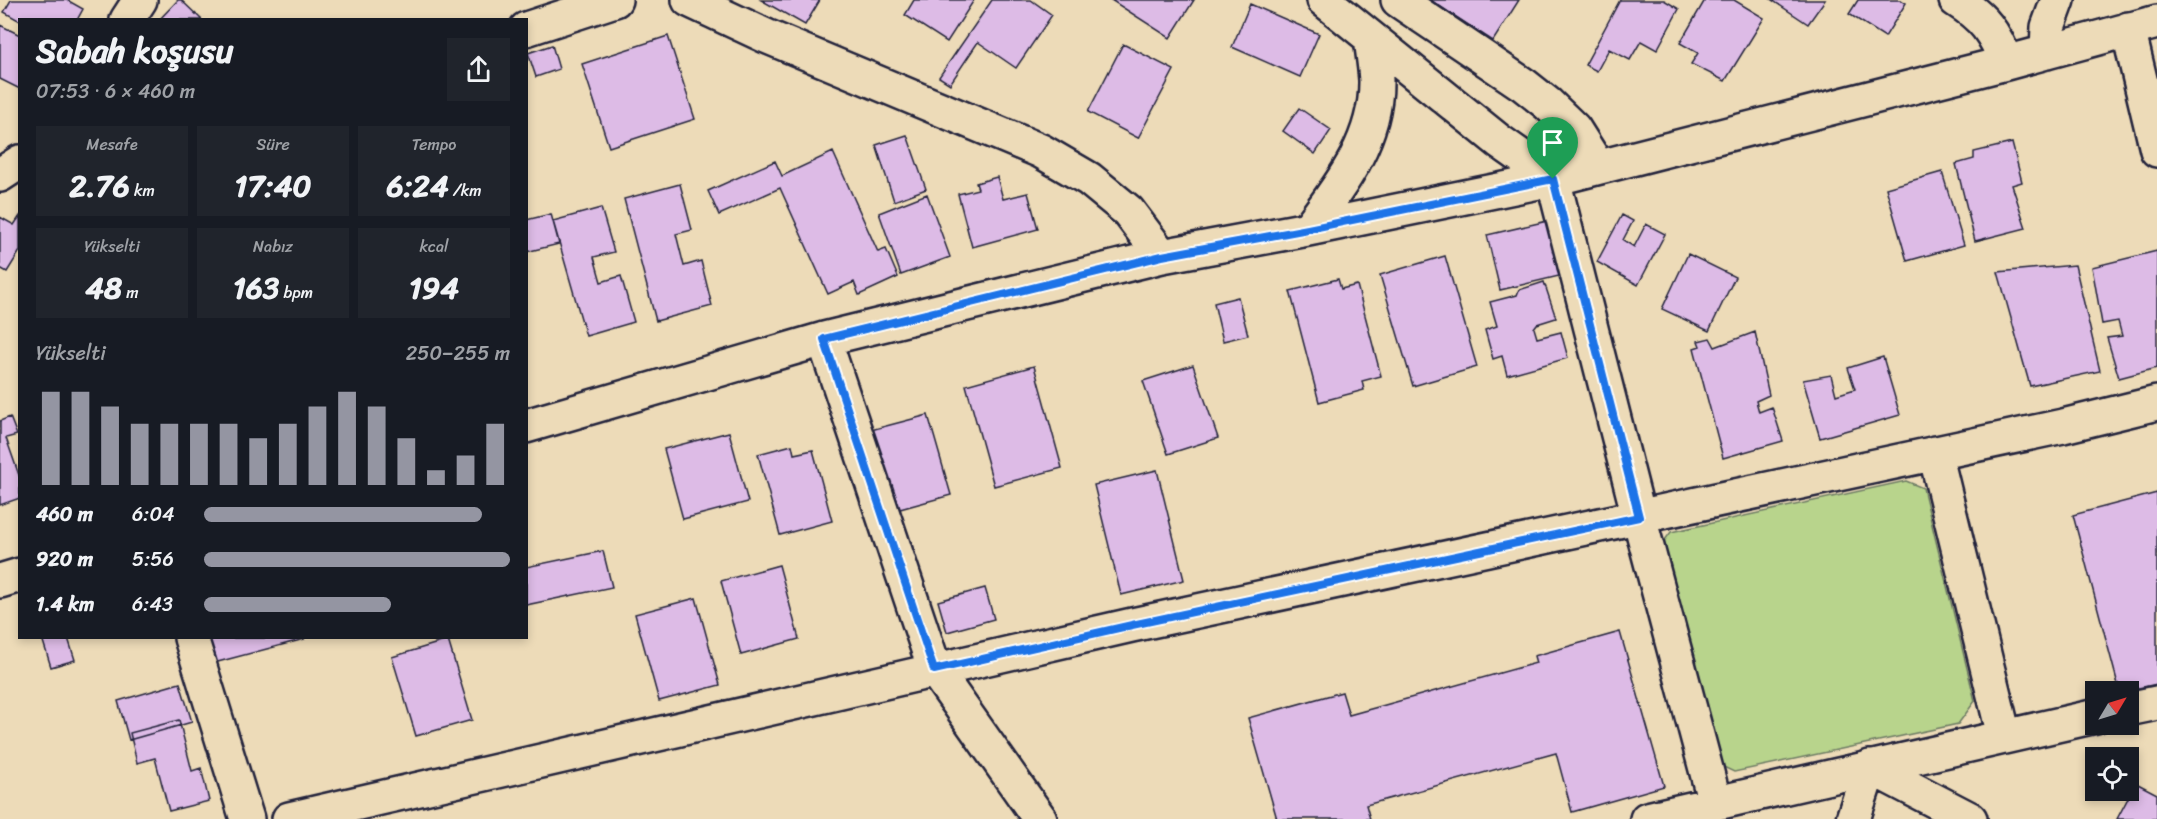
<!DOCTYPE html>
<html lang="tr">
<head>
<meta charset="utf-8">
<style>
  :root { --surface:#171b24; --page:#20242c; --text:#f1f3f6; --muted:#9ea1a6; --accent:#9495a2 }
  body { margin:0; font-family:Sriracha,sans-serif; background:var(--page); color:var(--text); height:100vh; display:flex; flex-direction:column; font-size:22px; white-space:nowrap }
  * { box-sizing:border-box; margin:0 }
  p { font-size:20px; color:var(--muted) }
  .icon { flex:none; width:33px; height:33px; fill:none; stroke:currentColor; stroke-width:2; stroke-linecap:round; stroke-linejoin:round }
  .map { position:relative; flex:1; overflow:hidden }
  .side { position:absolute; left:18px; top:18px; width:510px; height:621px; display:flex; flex-direction:column; background:var(--surface); border-radius:0px; box-shadow:0 3px 9px #0003 }
  .side>* { flex:none }
  .needle { width:39px; rotate:52deg }
  .tools { position:absolute; left:2085px; top:681px; display:grid; gap:12px }
  .tools a { display:grid; place-items:center; width:54px; height:54px; border-radius:0px; background:var(--surface); box-shadow:0 3px 9px #0003; font-size:30px }
  .pin { position:absolute; display:grid; place-items:center; width:51px; height:51px; color:#fff; margin:-62px -26px; border-radius:50% 50% 50% 0; rotate:-45deg; box-shadow:0 0 6px #0007 }
  .pin .icon { rotate:45deg }
  .round { display:grid; place-items:center; flex:none; width:63px; height:63px; border-radius:0px; background:var(--page) }
  .head { display:flex; align-items:center; justify-content:space-between; height:102px; padding:0 18px }
  h1 { font-size:33px; font-weight:700; line-height:45px }
  .metrics { display:grid; grid-template-columns:repeat(3,1fr); gap:9px; height:102px; padding:6px 18px }
  .metrics div { display:grid; align-content:center; border-radius:0px; background:var(--page); text-align:center }
  .metrics b { font-size:30px; font-weight:700 }
  .metrics small { font-size:16px; font-weight:400 }
  .metrics p { font-size:16px }
  .chart { height:168px; padding:12px 18px }
  .chart p { display:flex; justify-content:space-between }
  .chart svg { width:100%; height:108px; margin-top:6px; stroke:var(--accent); stroke-width:6 }
  ul { padding:0 18px; list-style:none; font-size:20px }
  li { display:grid; grid-template-columns:96px 72px 1fr; align-items:center; height:45px }
  li i { height:15px; border-radius:8px; background:var(--accent) }
  .map>svg:first-child { display:block }
</style>
</head>
<body>
<div class="map">
<svg width="2157" height="819" viewBox="0 0 2157 819">
  <rect width="100%" height="100%" fill="#eddbb8"/>
  <filter id="ink" filterUnits="userSpaceOnUse"><feTurbulence type="fractalNoise" baseFrequency=".0167" numOctaves="2"/><feDisplacementMap in="SourceGraphic" scale="12" xChannelSelector="R" yChannelSelector="G"/><feConvolveMatrix kernelMatrix="1 2 1 2 8 2 1 2 1" color-interpolation-filters="sRGB"/></filter>
  <g filter="url(#ink)">
    <path fill="#b8d48c" stroke="#6d7b64" stroke-width="1.5" d="M1906,481L1923,488L1975,701L1958,724L1734,772L1711,761L1659,548L1671,532Z"/>
    <path fill="#ddbbe6" stroke="#22223b" stroke-width="1.5" d="M11,0H67L83,9L77,20H20V21L4,12Z
      M178,0H181L202,20H159Z
      M761,0H820L805,25Z
      M914,0H974L947,42L905,15Z
      M992,0H1031L1052,15L1016,68L978,42L950,84L939,77Z
      M1111,0H1194L1170,38Z
      M1430,0H1519L1493,41Z
      M1620,0H1664L1679,9L1657,50L1641,41L1630,60L1609,49L1597,71L1585,65Z
      M1705,0H1734L1764,18L1725,81L1691,64L1698,53L1680,43Z
      M1772,0H1825L1808,24Z
      M1858,0H1901L1906,3L1885,37L1849,14Z
      M1250,4L1319,34L1300,77L1232,47Z
      M0,25L20,35V89L0,79Z
      M668,36L695,119L609,147L582,64Z
      M1123,44L1174,70L1138,138L1088,112Z
      M552,45L559,69L536,77L528,53Z
      M1299,108L1331,130L1315,154L1283,131Z
      M907,135L926,189L894,201L876,145Z
      M2012,143L2022,182L2012,185L2026,228L1975,241L1956,164L1974,159V152Z
      M833,152L878,252L886,249L898,277L859,295L854,282L828,294L780,188L719,215L708,191L775,161L782,176Z
      M1942,172L1964,245L1907,261L1886,188Z
      M997,177L1003,199L1028,193L1038,229L972,247L958,194L978,189L976,183Z
      M680,184L692,230L676,234L684,266L701,261L712,306L656,321L624,199Z
      M927,194L950,257L901,275L879,213Z
      M601,208L614,252L594,257L601,282L621,276L634,322L586,336L553,221Z
      M551,214L559,244L526,252V220Z
      M1622,215L1633,221L1623,240L1634,247L1646,224L1665,234L1638,285L1597,262Z
      M20,216V251L7,272L0,268V217L14,225Z
      M1552,220L1558,244L1552,245L1559,276L1500,290L1487,235Z
      M2157,251V368L2119,378L2107,338L2122,336L2118,321L2102,324L2092,267Z
      M1688,254L1735,277L1709,331L1662,309Z
      M1445,256L1477,367L1413,386L1380,275Z
      M2075,265L2100,371L2030,386L1998,272Z
      M1338,279L1341,289L1357,285L1381,376L1362,381L1364,390L1319,402L1290,291Z
      M1544,282L1556,318L1537,324L1534,328L1537,338L1561,332L1568,358L1507,375L1502,356L1493,359L1485,330L1497,326L1490,302L1517,295L1519,290Z
      M1238,297L1248,335L1223,341L1214,303Z
      M1755,332L1769,395L1756,401L1759,412L1772,407L1783,441L1723,458L1694,348L1700,346L1698,341L1710,338L1715,347Z
      M1883,357L1900,415L1820,438L1803,380L1831,375L1836,395L1855,389L1848,368Z
      M1193,365L1218,438L1168,454L1143,381Z
      M1034,366L1062,468L994,486L966,385Z
      M928,415L951,495L889,512L867,431Z
      M10,417L17,435L6,438L20,478V498L0,505V421Z
      M729,432L748,502L683,519L664,449Z
      M792,445L794,454L813,450L832,521L780,535L758,454Z
      M1157,470L1184,580L1121,595L1094,485Z
      M2157,493V684L2120,692L2073,515Z
      M603,551L612,587L526,605V567Z
      M779,565L799,639L741,655L721,581Z
      M985,588L994,619L947,632L938,601Z
      M696,598L720,685L659,701L635,614Z
      M1620,632L1664,786L1572,812L1556,753L1366,805L1370,819H1277L1248,718L1342,692L1349,715L1536,663L1534,656Z
      M42,638H68L75,660L51,667Z
      M203,638H303L304,639L210,664Z
      M448,640L472,720L416,736L392,657Z
      M180,683L192,722L129,740L118,701Z
      M179,720L192,771L201,768L209,801L169,811L155,758L137,763L130,733Z
      M2136,783L2157,794V819H2117Z"/>
    <g fill="none" stroke-linecap="round" stroke-linejoin="round">
      <g stroke="#22223b" stroke-width="38">
        <path id="street" d="M689,0L766,36L1041,151L1089,179L1128,211L1162,256
          M1324,0L1499,141L1553,179L1639,517L1715,803
          M1398,0L1524,85L1548,104L1574,129L1598,167
          M1956,0C1983,17 1995,32 2006,63
          M127,20L140,0
          M526,29L615,0
          M2128,29L2157,150
          M2047,52L2048,27L2058,0
          M0,175L20,162
          M1308,229C1341,185 1377,139 1376,80C1375,67 1373,53 1371,39
          M824,339L935,670L1040,819
          M526,426L824,339L1162,256L1308,229L1553,179L2006,63L2157,22
          M1935,453L2004,736
          M0,581L20,575
          M191,638L247,819
          M2128,709L2157,703
          M289,819L1132,625L2063,426L2157,403
          M1647,819L2096,716
          M1853,819L1870,767L1970,819"/>
      </g>
      <use href="#street" stroke="#eddbb8" stroke-width="33"/>
    </g>
  </g>
  <g fill="none" stroke-linecap="round" stroke-linejoin="round" filter="url(#ink)">
    <g stroke="#fff" stroke-width="12">
      <path id="route" d="M1553,179L1639,517L1132,625L934,670L824,339L1162,256L1308,229Z"/>
    </g>
    <use href="#route" stroke="#1a73e8" stroke-width="8"/>
  </g>
</svg>
<div class="tools">
<a><svg class="needle" viewBox="-14 -14 28 28"><path d="M0-13l5 13h-10z" fill="#e53935"/><path d="M0 13l5-13h-10z" fill="#9ea1a6"/></svg></a>
<a><svg class="icon" aria-label="locate" viewBox="0 0 24 24"><circle cx="12" cy="12" r="6"/><path d="M12 2v4M12 18v4M2 12h4M18 12h4"/></svg></a>
</div>
<div class="pin" style="left:1553px;top:179px;background:#1e9e55"><svg class="icon" aria-label="arrive" viewBox="0 0 24 24"><path d="M6 21V4h12l-3 4 3 4H6"/></svg></div>
<section class="side">
<div class="head"><div><h1>Sabah koşusu</h1><p>07:53 · 6 × 460 m</p></div><a class="round"><svg class="icon" aria-label="share" viewBox="0 0 24 24"><path d="M12 15V3M7 8l5-5 5 5M5 13v7h14v-7"/></svg></a></div>
<div class="metrics">
<div><p>Mesafe</p><b>2.76<small> km</small></b></div>
<div><p>Süre</p><b>17:40</b></div>
<div><p>Tempo</p><b>6:24<small> /km</small></b></div>
</div>
<div class="metrics">
<div><p>Yükselti</p><b>48<small> m</small></b></div>
<div><p>Nabız</p><b>163<small> bpm</small></b></div>
<div><p>kcal</p><b>194</b></div>
</div>
<div class="chart"><p><span>Yükselti</span>250–255 m</p>
<svg viewBox="0 0 160 44" preserveAspectRatio="none"><path d="M5 44V6M15 44V6M25 44V12M35 44V19M45 44V19M55 44V19M65 44V19M75 44V25M85 44V19M95 44V12M105 44V6M115 44V12M125 44V25M135 44V38M145 44V32M155 44V19"/></svg>
</div>
<ul>
<li><b>460 m</b>6:04<i style="width:91%"></i></li>
<li><b>920 m</b>5:56<i style="width:100%"></i></li>
<li><b>1.4 km</b>6:43<i style="width:61%"></i></li>
</ul>
</section>
</div>
</body>
</html>
